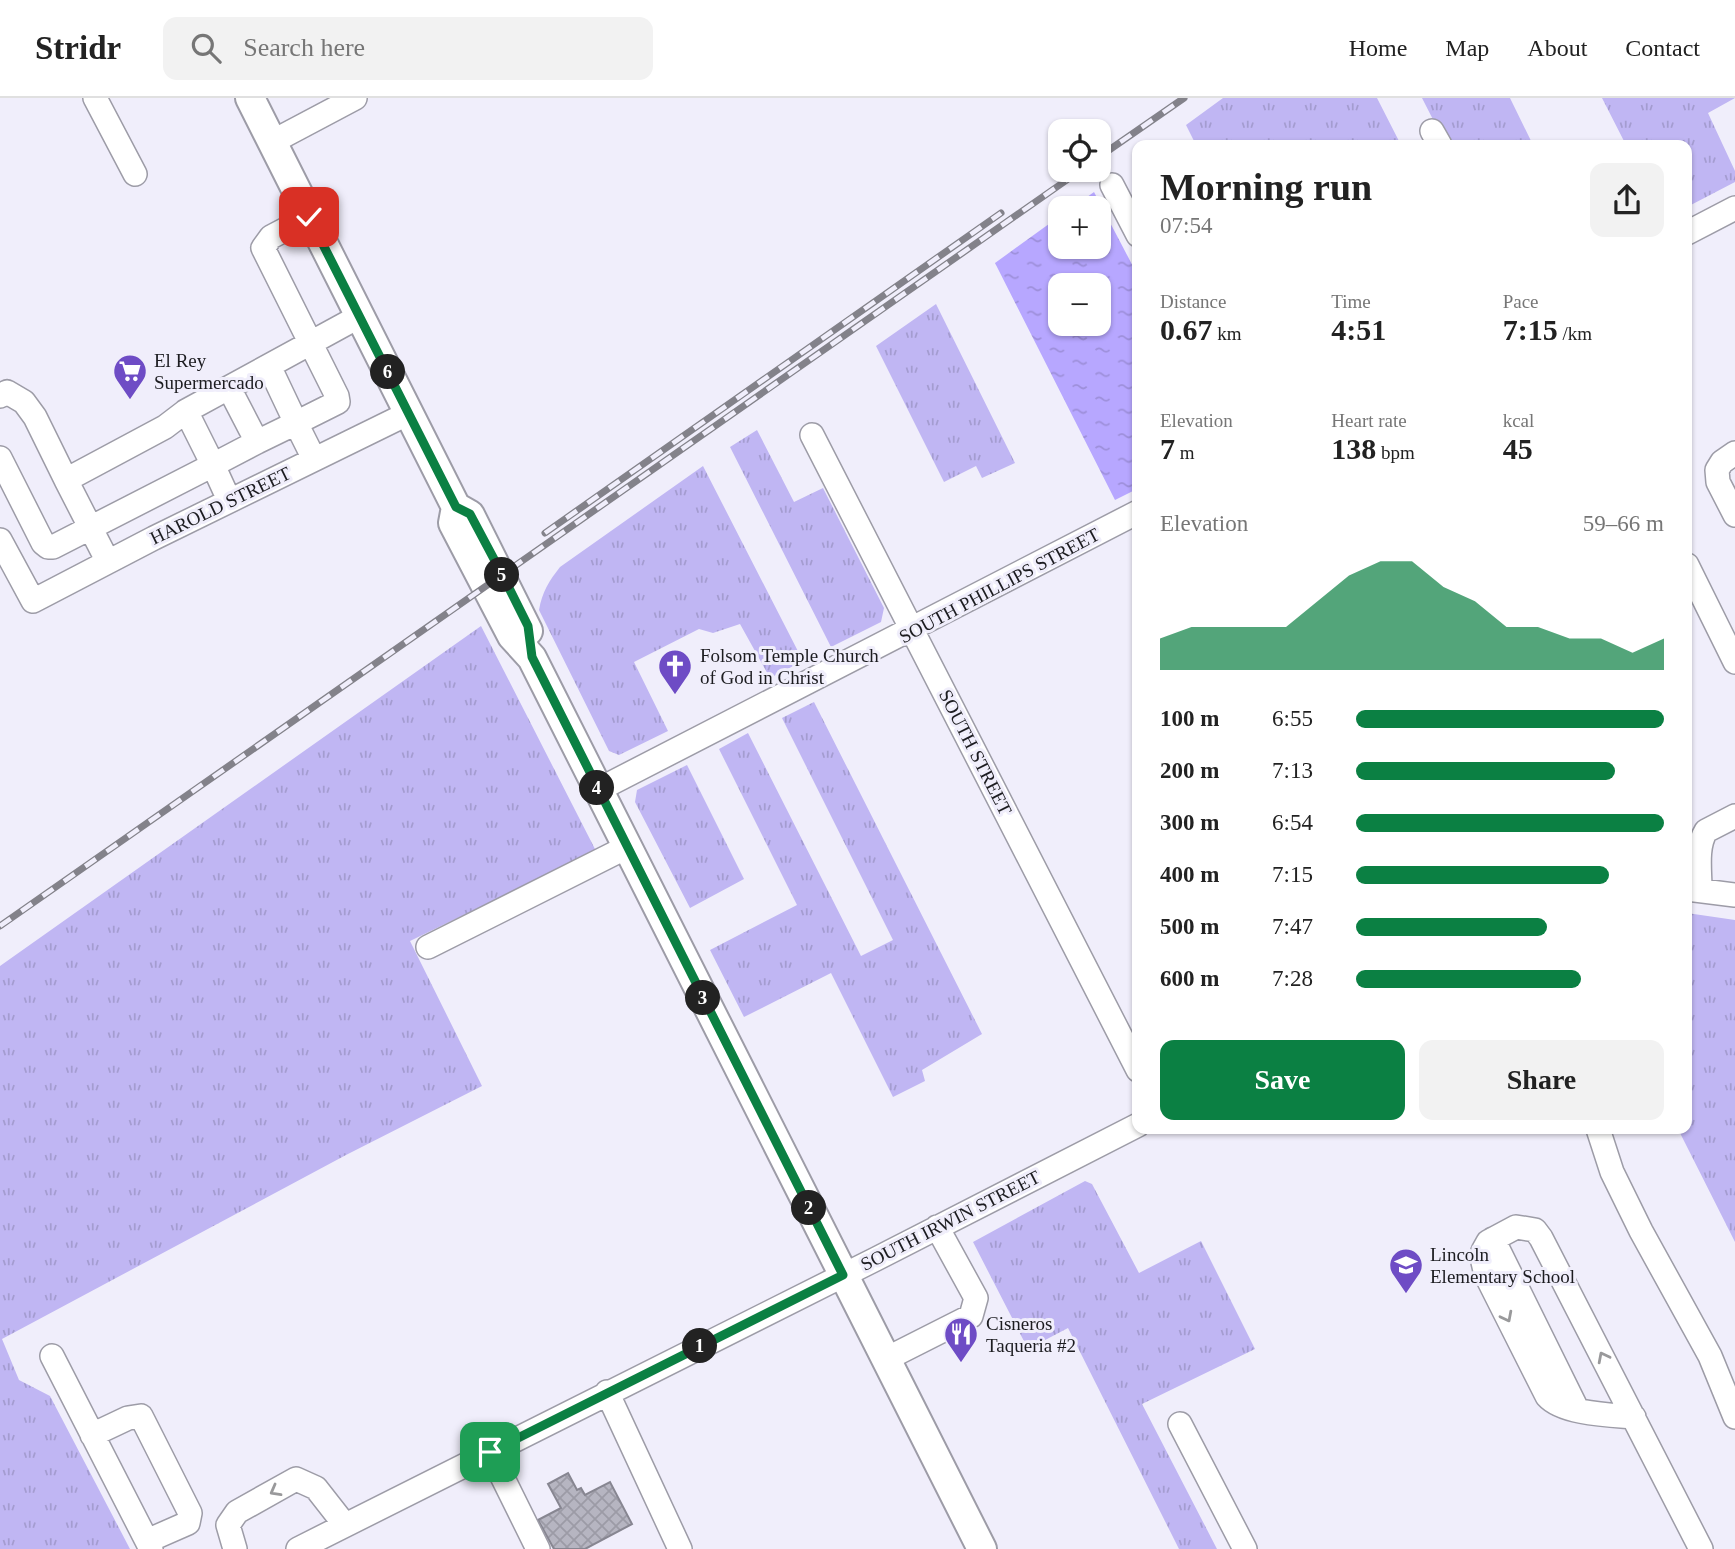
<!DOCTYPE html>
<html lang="en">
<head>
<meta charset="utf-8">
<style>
  :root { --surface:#fff; --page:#f2f2f2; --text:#222; --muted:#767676; --line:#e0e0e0; --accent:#0b8043 }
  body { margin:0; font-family:Georgia,serif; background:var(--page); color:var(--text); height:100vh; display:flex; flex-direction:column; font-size:26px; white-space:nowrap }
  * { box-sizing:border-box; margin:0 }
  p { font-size:23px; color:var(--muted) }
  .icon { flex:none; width:38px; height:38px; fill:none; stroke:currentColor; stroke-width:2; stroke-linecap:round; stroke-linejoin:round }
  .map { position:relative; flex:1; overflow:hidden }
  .drawer { position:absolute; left:1132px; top:42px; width:560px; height:994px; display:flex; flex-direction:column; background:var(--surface); border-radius:14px; box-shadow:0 2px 5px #0004 }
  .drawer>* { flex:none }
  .buttons { position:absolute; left:1048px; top:21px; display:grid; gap:14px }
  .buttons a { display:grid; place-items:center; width:63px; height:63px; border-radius:14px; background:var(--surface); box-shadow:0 2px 5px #0004; font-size:35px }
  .pin { position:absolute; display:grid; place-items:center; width:60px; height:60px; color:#fff; margin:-30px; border-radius:14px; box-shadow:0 4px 10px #0006 }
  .km { position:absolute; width:35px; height:35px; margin:-18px; border-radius:50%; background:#222; color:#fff; font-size:19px; line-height:35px; text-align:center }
  .round { display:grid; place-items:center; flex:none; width:74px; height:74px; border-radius:14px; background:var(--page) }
  .headline { display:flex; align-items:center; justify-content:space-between; height:119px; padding:0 28px }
  h1 { font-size:38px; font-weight:700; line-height:52px }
  .metrics { display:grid; grid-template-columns:repeat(3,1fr); gap:10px; height:119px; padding:7px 28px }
  .metrics div { display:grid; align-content:center }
  .metrics b { font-size:30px; font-weight:700 }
  .metrics small { font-size:19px; font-weight:400 }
  .metrics p { font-size:19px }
  .chart { height:196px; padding:14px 28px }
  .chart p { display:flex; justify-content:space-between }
  .chart svg { width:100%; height:126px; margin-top:7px; fill:var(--accent); opacity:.7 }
  .cta { display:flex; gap:14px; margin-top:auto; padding:14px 28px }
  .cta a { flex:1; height:80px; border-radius:14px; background:var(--accent); color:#fff; font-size:28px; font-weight:700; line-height:80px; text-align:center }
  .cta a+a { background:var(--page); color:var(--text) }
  ul { padding:0 28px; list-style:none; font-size:23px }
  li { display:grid; grid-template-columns:112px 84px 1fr; align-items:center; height:52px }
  li i { height:18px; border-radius:9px; background:var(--accent) }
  header { display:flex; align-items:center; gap:42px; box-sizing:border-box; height:98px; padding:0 35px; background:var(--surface); border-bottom:2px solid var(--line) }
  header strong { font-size:33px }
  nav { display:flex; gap:38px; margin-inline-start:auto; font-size:24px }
  .search { width:490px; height:63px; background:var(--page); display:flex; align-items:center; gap:18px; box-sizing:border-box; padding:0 24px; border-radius:14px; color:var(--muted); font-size:26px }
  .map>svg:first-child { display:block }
</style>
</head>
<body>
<header>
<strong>Stridr</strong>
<div class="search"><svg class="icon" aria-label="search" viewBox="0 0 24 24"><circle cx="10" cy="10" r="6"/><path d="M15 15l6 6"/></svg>Search here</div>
<nav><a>Home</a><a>Map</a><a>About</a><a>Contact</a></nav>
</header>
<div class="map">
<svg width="1735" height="1451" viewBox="0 0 1735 1451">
  <defs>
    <pattern id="grass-tufts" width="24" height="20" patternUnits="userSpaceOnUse" patternTransform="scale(1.75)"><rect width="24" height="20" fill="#c0b6f3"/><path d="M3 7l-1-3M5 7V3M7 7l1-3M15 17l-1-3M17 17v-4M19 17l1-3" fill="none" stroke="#a49cd0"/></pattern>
    <pattern id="water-ripples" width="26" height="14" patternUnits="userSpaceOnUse" patternTransform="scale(1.75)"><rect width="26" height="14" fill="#b7a7ff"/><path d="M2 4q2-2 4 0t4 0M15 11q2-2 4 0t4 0" fill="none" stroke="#9d8fda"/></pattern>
    <pattern id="building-cross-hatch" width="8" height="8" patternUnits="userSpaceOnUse" patternTransform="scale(1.75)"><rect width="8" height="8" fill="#b6b5c1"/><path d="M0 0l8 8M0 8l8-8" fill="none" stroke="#9c9ba6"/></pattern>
  </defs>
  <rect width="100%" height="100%" fill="#f0eefb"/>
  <path fill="url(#grass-tufts)" d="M1223,0H1377L1401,47H1196L1186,27Z
    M1422,0H1510L1533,47H1446Z
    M1602,0H1735L1708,15L1735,73V84L1687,109V47H1626Z
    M936,206L1015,365L982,380L976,368L944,384L876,248Z
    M757,332L794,404L823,390L884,510L881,524L831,549L730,349Z
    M703,368L803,563L770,580L740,526L713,535L699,531L634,564L668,633L619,657L609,653L539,512C542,494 549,483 560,469Z
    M481,528L596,753L410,843L482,988L346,1057L2,1241L19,1282L50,1298L130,1451H0V868Z
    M814,604L982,936L922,972L925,983L893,999L831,875L744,919L710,852L797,807L719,651L748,635L861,858L893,842L782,620Z
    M687,667L744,781L690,810L635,704L637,692Z
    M1687,815L1735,822V1144L1678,1031H1687Z
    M1085,1083L1092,1086L1139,1175L1201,1143L1255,1251L1142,1306L1217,1451H1179L1068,1230L1028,1251L973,1144Z"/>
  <path fill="url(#water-ripples)" fill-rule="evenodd" d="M1094,94L1137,176V391L1115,402L995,165L1060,118V149H1099V110H1072ZM1060,187H1099V226H1060Z"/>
  <path fill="url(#building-cross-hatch)" stroke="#878691" stroke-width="2" d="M568,1375L577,1392L581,1390L585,1397L610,1384L632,1426L585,1451H554L538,1422L561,1410L548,1386Z"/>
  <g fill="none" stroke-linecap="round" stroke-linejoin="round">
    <g stroke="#9d9ca7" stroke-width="26">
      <path id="minor" d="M95,0L135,76
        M1432,33L1440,47
        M272,44L355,0
        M1112,87L1138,137
        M309,119L271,139L263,150L337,298L338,304L296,325L314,361
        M1687,135L1735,110
        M229,290L257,344L213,367L229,402
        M0,298L7,294L24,304L35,319L66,382
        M812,337L1138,972
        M257,344L296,325L269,268
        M1735,355L1722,364L1717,372L1718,384L1735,417
        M0,360L43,445L48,449H53L213,367L186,313
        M0,442L33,503L154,440L409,315
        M108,464L66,382L165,329L186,313L360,218
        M1687,467L1735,564
        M598,692L1138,414
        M1687,791L1735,797
        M1700,791C1700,773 1696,749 1706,733L1735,718
        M428,849L627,749
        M1598,1031L1612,1074L1641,1133L1710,1258L1735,1319
        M1493,1141L1577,1311
        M52,1258L151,1451
        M886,1261L971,1218L976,1200L937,1129
        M607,1294L680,1451
        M1634,1319C1611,1317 1563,1316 1547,1298L1486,1177L1483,1164V1153L1488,1144L1516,1129L1535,1132L1541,1140L1701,1451
        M1180,1326L1245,1451
        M92,1337L128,1320L141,1318L190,1415L188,1425L147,1443
        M490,1354L538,1451
        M235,1451L228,1427L237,1414L296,1381L316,1390L345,1427
        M298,1451L876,1161L1138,1027"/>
    </g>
    <g stroke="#9d9ca7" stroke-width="32">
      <path id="major" d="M250,0L456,409L470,417L528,533
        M456,409L453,425L512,538L532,560L982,1451"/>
    </g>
    <use href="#minor" stroke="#fff" stroke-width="23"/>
    <use href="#major" stroke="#fff" stroke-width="28"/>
    <g stroke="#83828a" stroke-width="7">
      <path id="rail" d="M1099,59L1184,0
        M545,435L1001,115
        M0,828L1081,72"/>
    </g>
    <use href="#rail" stroke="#f0eefb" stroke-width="4.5" stroke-dasharray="13" stroke-linecap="butt"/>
  </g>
  <defs><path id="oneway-chevron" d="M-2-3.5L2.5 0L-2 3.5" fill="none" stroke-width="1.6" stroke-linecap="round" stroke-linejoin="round" transform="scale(1.75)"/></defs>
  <g stroke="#99999b">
    <use href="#oneway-chevron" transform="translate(1507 1219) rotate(63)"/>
    <use href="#oneway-chevron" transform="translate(1603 1259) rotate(-117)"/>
    <use href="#oneway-chevron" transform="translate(275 1393) rotate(151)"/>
  </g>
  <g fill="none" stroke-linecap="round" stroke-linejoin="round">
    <g stroke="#fff" stroke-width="14">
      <path id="route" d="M309,119L456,409L470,416L503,478L528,528L532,559L843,1177L490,1354"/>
    </g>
    <use href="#route" stroke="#0b8043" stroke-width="9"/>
  </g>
  <defs>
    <g id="supermarket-pin" transform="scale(1.75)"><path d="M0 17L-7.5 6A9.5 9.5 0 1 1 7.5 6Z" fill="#6e4cc5" stroke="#f0eefb"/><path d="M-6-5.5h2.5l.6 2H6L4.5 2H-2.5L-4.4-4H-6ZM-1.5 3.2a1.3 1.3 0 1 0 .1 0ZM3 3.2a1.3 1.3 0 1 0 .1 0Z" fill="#fff"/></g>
    <g id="church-pin" transform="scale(1.75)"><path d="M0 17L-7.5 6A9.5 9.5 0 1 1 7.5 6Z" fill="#6e4cc5" stroke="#f0eefb"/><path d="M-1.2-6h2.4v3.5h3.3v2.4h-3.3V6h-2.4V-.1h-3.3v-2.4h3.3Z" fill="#fff"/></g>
    <g id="school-pin" transform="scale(1.75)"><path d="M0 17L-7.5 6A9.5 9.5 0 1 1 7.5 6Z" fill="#6e4cc5" stroke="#f0eefb"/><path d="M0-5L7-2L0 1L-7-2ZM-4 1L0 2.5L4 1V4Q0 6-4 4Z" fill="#fff"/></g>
    <g id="restaurant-pin" transform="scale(1.75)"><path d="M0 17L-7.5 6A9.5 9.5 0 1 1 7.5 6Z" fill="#6e4cc5" stroke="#f0eefb"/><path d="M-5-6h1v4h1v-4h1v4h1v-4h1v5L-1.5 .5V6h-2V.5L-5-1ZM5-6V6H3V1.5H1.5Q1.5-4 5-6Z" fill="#fff"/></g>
  </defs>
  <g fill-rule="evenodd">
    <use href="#supermarket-pin" x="130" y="273"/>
    <use href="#church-pin" x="675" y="568"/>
    <use href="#school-pin" x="1406" y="1167"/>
    <use href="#restaurant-pin" x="961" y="1236"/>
  </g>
  <g text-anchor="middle" stroke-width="6" stroke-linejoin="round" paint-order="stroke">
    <g font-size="19" fill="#1c1c20" stroke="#f0eefb" text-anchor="start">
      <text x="154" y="269">El Rey<tspan x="154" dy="22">Supermercado</tspan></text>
      <text x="700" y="564">Folsom Temple Church<tspan x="700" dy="22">of God in Christ</tspan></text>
      <text x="1430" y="1163">Lincoln<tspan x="1430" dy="22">Elementary School</tspan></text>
      <text x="986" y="1232">Cisneros<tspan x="986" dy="22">Taqueria #2</tspan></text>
    </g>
    <g font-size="19" fill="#1c1c20" stroke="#f0eefb">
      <text transform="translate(220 407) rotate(-26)" y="7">HAROLD STREET</text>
      <text transform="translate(999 487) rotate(-28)" y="7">SOUTH PHILLIPS STREET</text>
      <text transform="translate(976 654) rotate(63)" y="7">SOUTH STREET</text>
      <text transform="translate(950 1122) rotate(-27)" y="7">SOUTH IRWIN STREET</text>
    </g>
  </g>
</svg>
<div class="buttons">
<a><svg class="icon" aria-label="locate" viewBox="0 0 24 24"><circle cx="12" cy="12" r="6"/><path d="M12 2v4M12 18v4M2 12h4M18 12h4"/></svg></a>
<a>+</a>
<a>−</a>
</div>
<div class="pin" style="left:490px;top:1354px;background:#1e9e55"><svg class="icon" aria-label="arrive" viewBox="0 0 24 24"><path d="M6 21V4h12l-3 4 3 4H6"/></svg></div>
<div class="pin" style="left:309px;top:119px;background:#d93025"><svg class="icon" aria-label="check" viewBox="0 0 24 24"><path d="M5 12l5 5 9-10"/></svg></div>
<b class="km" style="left:700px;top:1248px">1</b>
<b class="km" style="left:809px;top:1110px">2</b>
<b class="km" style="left:703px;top:900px">3</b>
<b class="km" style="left:597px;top:690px">4</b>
<b class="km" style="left:502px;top:477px">5</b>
<b class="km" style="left:388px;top:274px">6</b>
<section class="drawer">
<div class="headline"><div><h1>Morning run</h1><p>07:54</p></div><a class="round"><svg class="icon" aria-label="share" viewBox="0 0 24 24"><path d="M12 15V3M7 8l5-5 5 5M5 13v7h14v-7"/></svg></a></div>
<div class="metrics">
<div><p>Distance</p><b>0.67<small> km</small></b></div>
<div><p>Time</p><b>4:51</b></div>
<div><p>Pace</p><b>7:15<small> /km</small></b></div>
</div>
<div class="metrics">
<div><p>Elevation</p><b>7<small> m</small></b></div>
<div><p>Heart rate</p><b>138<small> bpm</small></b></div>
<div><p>kcal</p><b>45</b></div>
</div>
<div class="chart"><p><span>Elevation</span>59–66 m</p>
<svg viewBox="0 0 160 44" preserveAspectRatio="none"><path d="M0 44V33L10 29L20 29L30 29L40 29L50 20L60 11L70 6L80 6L90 15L100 20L110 29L120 29L130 33L140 33L150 38L160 33V44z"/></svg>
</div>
<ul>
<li><b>100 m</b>6:55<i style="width:100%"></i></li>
<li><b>200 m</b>7:13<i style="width:84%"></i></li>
<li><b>300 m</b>6:54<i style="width:100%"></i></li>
<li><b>400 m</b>7:15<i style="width:82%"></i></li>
<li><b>500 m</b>7:47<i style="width:62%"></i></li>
<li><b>600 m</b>7:28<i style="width:73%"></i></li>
</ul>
<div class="cta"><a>Save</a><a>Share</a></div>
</section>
</div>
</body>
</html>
